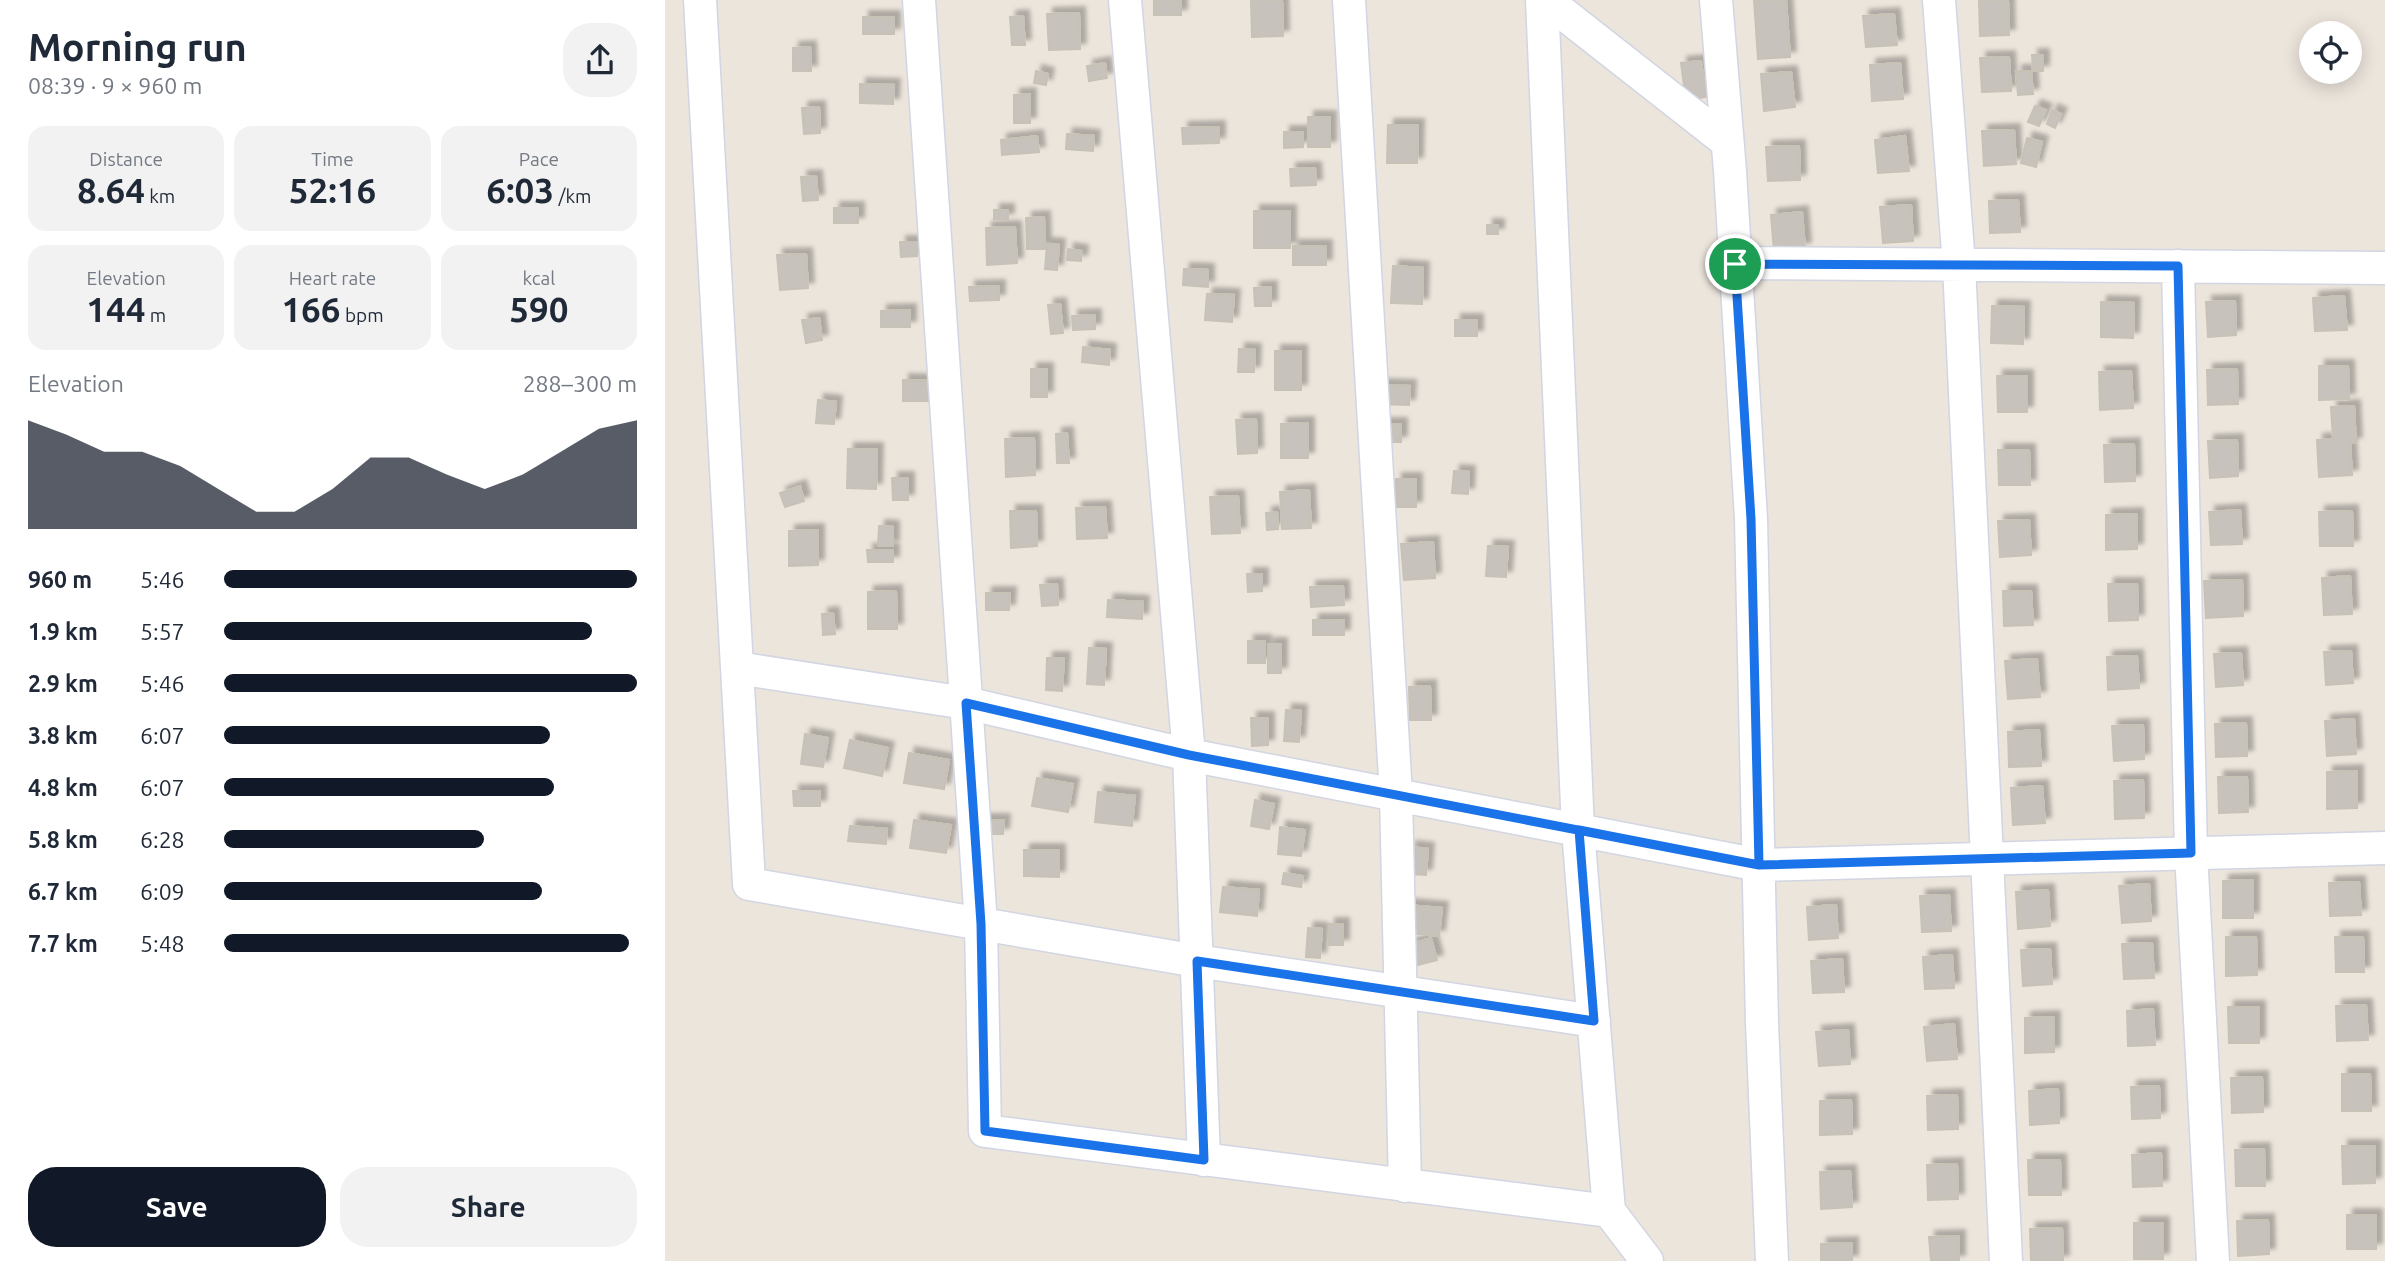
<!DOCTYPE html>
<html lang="en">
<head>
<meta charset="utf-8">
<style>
  :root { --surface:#fff; --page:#f2f2f3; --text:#1f2937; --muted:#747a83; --accent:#111827 }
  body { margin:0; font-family:Ubuntu,sans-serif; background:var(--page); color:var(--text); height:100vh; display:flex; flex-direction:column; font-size:26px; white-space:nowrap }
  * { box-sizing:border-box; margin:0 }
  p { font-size:23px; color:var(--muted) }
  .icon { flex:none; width:38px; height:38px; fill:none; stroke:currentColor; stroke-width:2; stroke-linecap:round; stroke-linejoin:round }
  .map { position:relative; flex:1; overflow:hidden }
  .sheet { display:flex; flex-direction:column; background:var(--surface); width:665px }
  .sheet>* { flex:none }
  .buttons { position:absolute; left:1634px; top:21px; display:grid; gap:14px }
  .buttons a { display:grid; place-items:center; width:63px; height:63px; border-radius:50%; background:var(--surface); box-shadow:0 4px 18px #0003; font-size:35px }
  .pin { position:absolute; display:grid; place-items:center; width:60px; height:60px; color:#fff; margin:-30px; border:4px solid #fff; border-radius:50%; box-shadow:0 2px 7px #0007 }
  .round { display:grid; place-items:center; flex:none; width:74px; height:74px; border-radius:28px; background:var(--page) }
  .overview { display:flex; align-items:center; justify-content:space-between; height:119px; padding:0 28px }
  h1 { font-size:38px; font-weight:700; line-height:52px }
  .figures { display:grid; grid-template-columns:repeat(3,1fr); gap:10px; height:119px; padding:7px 28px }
  .figures div { display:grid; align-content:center; border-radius:18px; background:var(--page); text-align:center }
  .figures b { font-size:35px; font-weight:700 }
  .figures small { font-size:19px; font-weight:400 }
  .figures p { font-size:19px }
  .chart { height:196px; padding:14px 28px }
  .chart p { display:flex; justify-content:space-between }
  .chart svg { width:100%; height:126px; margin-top:7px; fill:var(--accent); opacity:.7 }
  .cta { display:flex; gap:14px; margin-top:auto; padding:14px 28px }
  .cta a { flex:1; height:80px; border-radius:28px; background:var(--accent); color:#fff; font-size:28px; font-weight:700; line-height:80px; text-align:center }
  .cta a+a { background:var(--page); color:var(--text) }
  ul { padding:0 28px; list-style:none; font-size:23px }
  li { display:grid; grid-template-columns:112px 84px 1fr; align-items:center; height:52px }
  li i { height:18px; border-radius:9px; background:var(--accent) }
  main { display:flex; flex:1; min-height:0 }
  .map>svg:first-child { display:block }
</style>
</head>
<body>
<main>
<section class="sheet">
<div class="overview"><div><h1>Morning run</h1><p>08:39 · 9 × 960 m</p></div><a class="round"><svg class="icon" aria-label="share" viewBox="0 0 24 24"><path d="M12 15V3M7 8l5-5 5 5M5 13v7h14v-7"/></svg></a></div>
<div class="figures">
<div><p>Distance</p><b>8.64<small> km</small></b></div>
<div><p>Time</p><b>52:16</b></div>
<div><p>Pace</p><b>6:03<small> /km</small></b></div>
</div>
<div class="figures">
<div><p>Elevation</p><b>144<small> m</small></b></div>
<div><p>Heart rate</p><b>166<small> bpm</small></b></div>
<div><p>kcal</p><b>590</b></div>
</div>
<div class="chart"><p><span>Elevation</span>288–300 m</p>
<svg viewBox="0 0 160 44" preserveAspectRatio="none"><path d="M0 44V6L10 11L20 17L30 17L40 22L50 30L60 38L70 38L80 30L90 19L100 19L110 25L120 30L130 25L140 17L150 9L160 6V44z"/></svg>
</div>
<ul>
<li><b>960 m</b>5:46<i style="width:100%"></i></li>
<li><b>1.9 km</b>5:57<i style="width:89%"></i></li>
<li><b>2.9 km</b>5:46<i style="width:100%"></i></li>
<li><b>3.8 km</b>6:07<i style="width:79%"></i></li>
<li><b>4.8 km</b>6:07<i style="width:80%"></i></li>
<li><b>5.8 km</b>6:28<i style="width:63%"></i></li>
<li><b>6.7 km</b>6:09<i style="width:77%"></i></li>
<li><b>7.7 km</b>5:48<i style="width:98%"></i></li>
</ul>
<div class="cta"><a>Save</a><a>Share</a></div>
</section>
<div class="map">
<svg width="1720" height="1261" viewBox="0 0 1720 1261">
  <defs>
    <filter id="shadow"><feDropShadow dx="6" dy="-6" stdDeviation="2" flood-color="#0004"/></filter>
  </defs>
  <rect width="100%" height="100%" fill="#ece5dc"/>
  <path fill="#c7c2bc" stroke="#c7c1b6" stroke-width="2" filter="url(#shadow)" d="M489,0H516V15H489Z
    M586,0H617L618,36L587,37Z
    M1089,0H1121L1125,57L1093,59Z
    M1314,0H1343L1344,35L1315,36Z
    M414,13L415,49L384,50L382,14Z
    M1229,14L1232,45L1201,47L1198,16Z
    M358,16L360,45H347L345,17Z
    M198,17H229V34H198Z
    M145,47L146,71H128V48Z
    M1367,55H1378V71H1368Z
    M1344,57L1346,91L1317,92L1315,58Z
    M1036,61L1041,97L1021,100L1016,63Z
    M440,63L442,78L424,81L422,66Z
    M1235,63L1238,99L1207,101L1205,65Z
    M371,71L383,74L381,85L369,83Z
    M1351,71H1366L1368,94L1353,95Z
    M1126,72L1130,107L1099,111L1096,74Z
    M195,84L229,85L228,104L195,103Z
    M365,94V123H349V95Z
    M1370,106L1381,110L1374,126L1363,122Z
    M154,107L155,133L139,134L137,108Z
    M1387,110L1396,114L1390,128L1382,124Z
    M643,117H665V147H643Z
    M723,125H753L752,163H722Z
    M554,127V143L518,144L517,128Z
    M1349,130L1351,164L1319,166L1317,131Z
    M619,132H638V147L619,148Z
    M402,134L429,136L428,151L401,149Z
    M372,136L374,152L337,155L336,140Z
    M1240,136L1244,171L1213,173L1210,140Z
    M1362,138L1377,142L1371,167L1356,163Z
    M1134,146L1135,180L1103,181L1101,147Z
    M650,168L651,185L626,186L625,169Z
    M151,176L153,200L138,201L136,177Z
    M1353,200L1355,232L1325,233L1324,201Z
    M1246,205L1248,241L1218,243L1215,207Z
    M169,208H193V223H169Z
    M329,210H343V219H329Z
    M589,211H625V248H589Z
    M1137,212L1140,248L1109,251L1106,215Z
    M379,217L380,249H362L361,218Z
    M822,225H833V234H822Z
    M350,227L352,263L322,265L321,228Z
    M235,242H252V256L236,257Z
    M382,244L394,245L392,270L380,269Z
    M628,246H661V265H628Z
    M403,249L417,251L416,261L402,260Z
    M141,254L143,288L115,290L112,255Z
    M728,266L758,268L757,304L726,303Z
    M519,269L543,270V287L518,285Z
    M334,286V300L305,301L304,287Z
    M606,287V306H590L589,288Z
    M542,294L569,295L567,322L540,320Z
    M1679,296L1682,330L1650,331L1648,298Z
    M1570,301L1571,335L1543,337L1541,302Z
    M1436,302L1469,303L1468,338L1436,337Z
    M395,304L398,333L386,334L383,305Z
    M1327,306L1359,307L1358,344L1326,343Z
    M245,310V327H216V311Z
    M430,315V329L408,330L407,316Z
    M154,318L157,340L141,343L137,320Z
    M790,320H812V336H790Z
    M418,347L445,350L444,365L417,362Z
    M574,349L590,350L589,372H573Z
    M610,351H636V390H610Z
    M1654,366H1683L1684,399L1654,400Z
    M366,369H382V397H366Z
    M1572,369L1573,404L1543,405L1542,370Z
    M1466,371L1468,408L1435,410L1434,372Z
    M1332,376H1362V412H1333Z
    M238,380L268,381V401H238Z
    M711,385L745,386L744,405L711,404Z
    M153,400L171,402L169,424L151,423Z
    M1689,406L1691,443H1685L1687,475L1654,477L1652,440L1668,439L1666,407Z
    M591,419L592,453L573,454L571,420Z
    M643,423V458H616V424Z
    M714,424H736V442H714Z
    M402,433L404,463H392L391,434Z
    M369,438L370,475L341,477L340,439Z
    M1572,440L1573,476L1545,478L1543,441Z
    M1469,444L1470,481L1440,482L1439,445Z
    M183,449H212L211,489L182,488Z
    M1333,450H1364L1365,485H1334Z
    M789,471L804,472L803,494L787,493Z
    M227,478H243V500H228Z
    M731,479H751V507H731Z
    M135,486L139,501L120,507L115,493Z
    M644,490L646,528L617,529L615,492Z
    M573,496L575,533L547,534L545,497Z
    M440,507L442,538L412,539L411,508Z
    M1575,510L1577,544L1546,545L1544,512Z
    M345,511H371L372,546L346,548Z
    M1687,511L1688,546H1655L1654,512Z
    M612,512L613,529L602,530L601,513Z
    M1472,514V549L1441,550V515Z
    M1364,520L1366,555L1335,557L1333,521Z
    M214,526L228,527V546H213Z
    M153,530V565L124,566V531Z
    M768,542L770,578L739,580L736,544Z
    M823,546L843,547L841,577L821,576Z
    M202,550H228V562H203Z
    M582,574H597V591L583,592Z
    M1685,576L1687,614L1659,615L1657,578Z
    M1577,580L1578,616L1541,618L1539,581Z
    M392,584L393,605L377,606L375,585Z
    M1443,584H1472L1473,620L1444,621Z
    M678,586L679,605L646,607L645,587Z
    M231,591L232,629H203V592Z
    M1338,591H1366L1368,625L1339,626Z
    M321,593H345L344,610H321Z
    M443,600L478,602L477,619L442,617Z
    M168,613L170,634L158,635L157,614Z
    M648,620H679V635H648Z
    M583,641H600V663H583Z
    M603,644H616V673H603Z
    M424,648L441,649L439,685L422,684Z
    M1686,651L1688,683L1661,685L1659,652Z
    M1576,653L1578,685L1551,687L1549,654Z
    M1472,656L1474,688L1443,690L1442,657Z
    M382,658H399L397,691L381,690Z
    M1372,659L1375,697L1343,699L1340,661Z
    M765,686L766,720H745L744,687Z
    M621,710L636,711L634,742L619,741Z
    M586,718H603V745L587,746Z
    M1689,719L1691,754L1662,756L1660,721Z
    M1581,723L1582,756L1551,757L1550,724Z
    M1478,725L1479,759L1449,761L1447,726Z
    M1374,730L1376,766L1344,767L1343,732Z
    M140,734L163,738L158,767L136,764Z
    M185,740L223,748L217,776L179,768Z
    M244,753L284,760L279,789L239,783Z
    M1692,771V808L1662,809V772Z
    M1553,777H1582L1583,812L1554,813Z
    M372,778L408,784L403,812L367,806Z
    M1478,780L1479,818L1450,819L1449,781Z
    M1377,786L1380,823L1348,825L1346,788Z
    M128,791H155V806H129Z
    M433,792L470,796L467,826L430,822Z
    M590,800L609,804L604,829L586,826Z
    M249,820L286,825L281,853L245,848Z
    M313,820H339L338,834H313Z
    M185,826L222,829L221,844L183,841Z
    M615,827L640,830L636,856L613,854Z
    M745,847L763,849L761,875L744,874Z
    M359,850H394V877L359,876Z
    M619,873L638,876L636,887L617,884Z
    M1588,880V918H1558V881Z
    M1694,882L1696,915L1665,916L1664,883Z
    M1484,884L1486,921L1457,923L1454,886Z
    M558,887L594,890L592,916L555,912Z
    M1383,890L1385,926L1353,929L1351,892Z
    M1284,895L1286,931L1257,932L1255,896Z
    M742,905L777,908L774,936L740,933Z
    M1171,905L1173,938L1144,940L1142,907Z
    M664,924H678V945H664Z
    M643,928L657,929L655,958L641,957Z
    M1561,937H1591L1592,975L1561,976Z
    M1670,937H1698L1699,972H1671Z
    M766,938L772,960L749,966L743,945Z
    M1487,943L1489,978L1459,979L1457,944Z
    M1385,949L1387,984L1358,986L1356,950Z
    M1287,955L1289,988L1260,989L1258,957Z
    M1177,959L1179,992L1148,993L1146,961Z
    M1701,1005L1703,1040L1672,1041L1671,1006Z
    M1563,1007H1594V1043H1564Z
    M1488,1009L1490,1045L1463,1046L1462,1011Z
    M1389,1017V1052L1360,1053V1018Z
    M1289,1024L1292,1059L1262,1061L1259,1027Z
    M1183,1030L1185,1064L1154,1066L1151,1032Z
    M1677,1074H1705L1706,1111H1677Z
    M1597,1077L1598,1112L1567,1113L1566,1078Z
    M1494,1086L1495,1118L1467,1119L1466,1087Z
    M1393,1089L1394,1123L1365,1125L1364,1091Z
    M1292,1095L1293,1129L1263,1130L1262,1096Z
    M1186,1100L1187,1134L1155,1135V1101Z
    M1677,1146H1710V1183L1678,1184Z
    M1599,1149L1600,1186H1571L1570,1150Z
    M1496,1153L1497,1186L1468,1187L1467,1155Z
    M1363,1160H1395L1396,1195H1364Z
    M1292,1164L1293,1199L1263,1200L1262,1165Z
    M1185,1171L1187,1207L1156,1209L1155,1172Z
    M1682,1215H1711V1249H1682Z
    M1603,1220L1604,1254L1573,1256L1572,1221Z
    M1469,1223H1498V1259H1469Z
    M1397,1228L1398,1261H1366L1365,1229Z
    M1294,1236V1261H1266L1264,1237Z
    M1187,1243V1261H1156V1244Z"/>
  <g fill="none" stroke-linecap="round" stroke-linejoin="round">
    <g stroke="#d2d5e2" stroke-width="35">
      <path id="minor" d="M35,0L84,884L532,961L929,1021
        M254,0L316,924L320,1131L944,1211L982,1261
        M460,0L524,755L539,1160
        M684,0L731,795L740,1186
        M877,0L913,830L944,1211
        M881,0L1062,142
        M1051,0L1065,171L1086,519L1097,1023L1107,1261
        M1274,0L1294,265L1341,1261
        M1070,263L1720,268
        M1513,266L1526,853L1548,1261
        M72,668L301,703L524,755L1094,865L1720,848"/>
    </g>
    <use href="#minor" stroke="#fff" stroke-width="32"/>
  </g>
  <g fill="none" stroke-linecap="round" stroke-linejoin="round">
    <g stroke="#fff" stroke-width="14">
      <path id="route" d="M1070,264L1086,519L1094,865L524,755L301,703L316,924L320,1131L539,1160L532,961L929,1021L914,830L1094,865L1526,853L1513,266L1070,264"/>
    </g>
    <use href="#route" stroke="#1a73e8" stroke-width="9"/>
  </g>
</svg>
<div class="buttons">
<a><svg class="icon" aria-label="locate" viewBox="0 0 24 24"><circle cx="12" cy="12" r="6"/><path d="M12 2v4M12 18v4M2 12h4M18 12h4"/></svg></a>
</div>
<div class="pin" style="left:1070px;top:264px;background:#1e9e55"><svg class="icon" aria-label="arrive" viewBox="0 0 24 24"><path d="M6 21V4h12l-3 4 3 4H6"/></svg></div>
</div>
</main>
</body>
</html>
